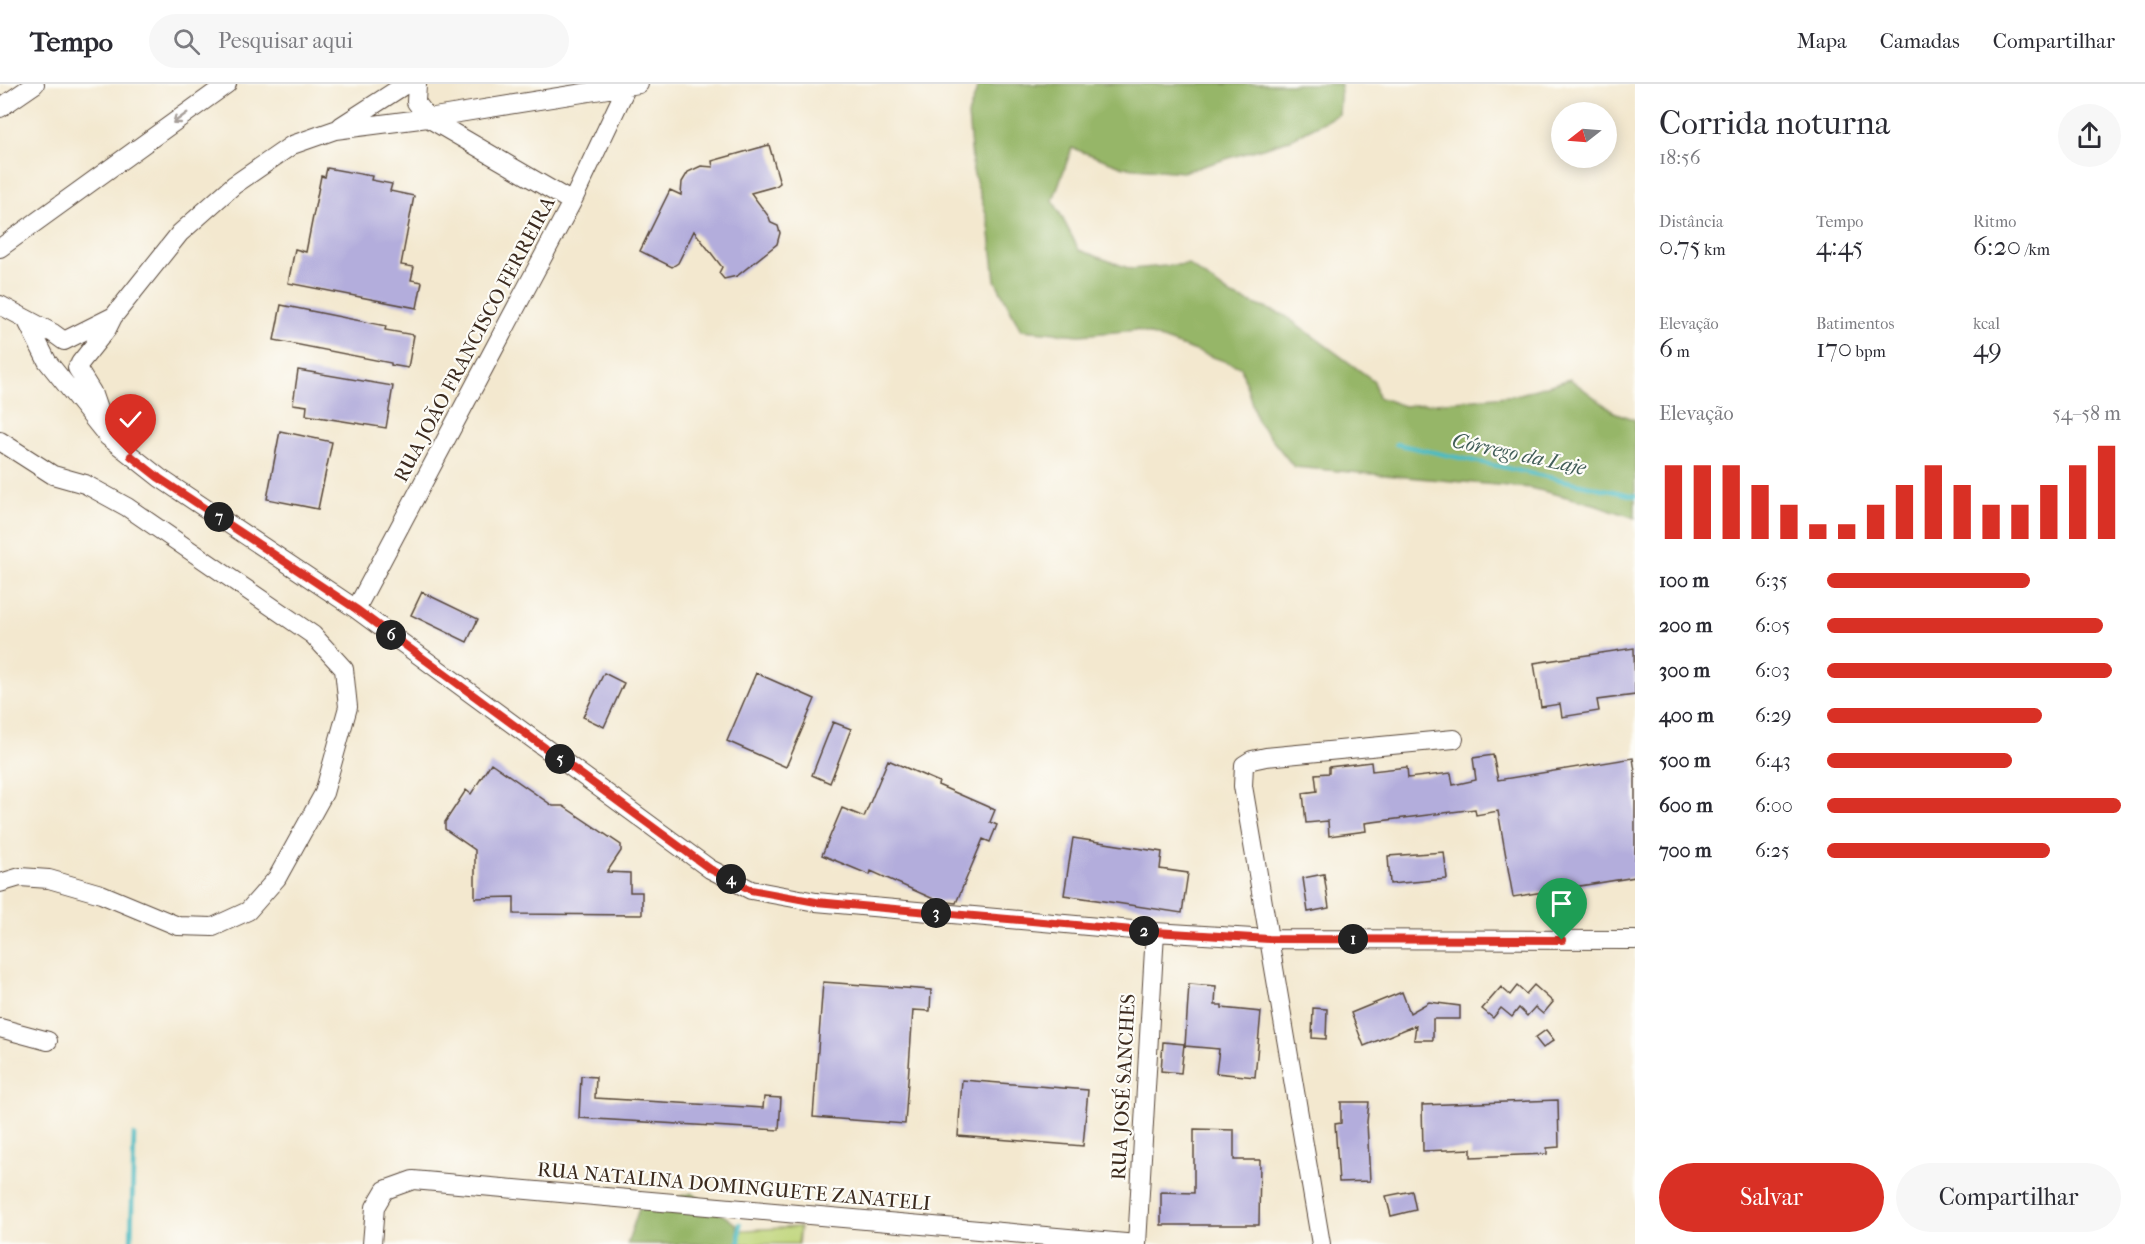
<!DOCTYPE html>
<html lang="pt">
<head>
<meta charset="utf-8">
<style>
  :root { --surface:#fff; --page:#f7f7f7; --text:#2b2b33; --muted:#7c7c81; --line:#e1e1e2; --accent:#d93025 }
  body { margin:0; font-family:"IM FELL French Canon",serif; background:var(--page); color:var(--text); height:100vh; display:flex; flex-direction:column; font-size:22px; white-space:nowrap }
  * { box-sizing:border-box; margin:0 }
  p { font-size:20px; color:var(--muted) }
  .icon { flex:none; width:33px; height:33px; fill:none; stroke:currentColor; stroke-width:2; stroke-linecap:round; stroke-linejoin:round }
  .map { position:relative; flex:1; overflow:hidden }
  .panel { display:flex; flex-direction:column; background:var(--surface); width:510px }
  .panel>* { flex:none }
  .needle { width:39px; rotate:253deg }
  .tools { position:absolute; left:1551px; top:18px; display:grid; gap:12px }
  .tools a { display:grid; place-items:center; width:66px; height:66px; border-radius:50%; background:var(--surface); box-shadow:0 3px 15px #0003; font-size:30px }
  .pin { position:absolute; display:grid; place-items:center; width:51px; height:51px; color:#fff; margin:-62px -26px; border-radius:50% 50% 50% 0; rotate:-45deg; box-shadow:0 0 6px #0007 }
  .pin .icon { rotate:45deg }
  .km { position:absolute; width:30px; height:30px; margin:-15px; border-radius:50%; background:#222; color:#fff; font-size:16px; line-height:30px; text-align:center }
  .round { display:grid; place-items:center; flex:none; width:63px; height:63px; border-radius:32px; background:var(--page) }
  .headline { display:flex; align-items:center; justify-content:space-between; height:102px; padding:0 24px }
  h1 { font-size:33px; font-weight:600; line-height:45px }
  .figures { display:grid; grid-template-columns:repeat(3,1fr); gap:9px; height:102px; padding:6px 24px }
  .figures div { display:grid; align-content:center }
  .figures b { font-size:26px; font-weight:600 }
  .figures small { font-size:16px; font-weight:400 }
  .figures p { font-size:16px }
  .chart { height:168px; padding:12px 24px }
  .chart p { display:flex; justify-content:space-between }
  .chart svg { width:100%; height:108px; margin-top:6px; stroke:var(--accent); stroke-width:6 }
  .action { display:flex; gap:12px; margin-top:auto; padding:12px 24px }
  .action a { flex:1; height:69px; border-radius:36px; background:var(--accent); color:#fff; font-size:24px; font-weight:600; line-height:69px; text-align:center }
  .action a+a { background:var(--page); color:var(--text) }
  ul { padding:0 24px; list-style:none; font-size:20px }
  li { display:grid; grid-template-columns:96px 72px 1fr; align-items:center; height:45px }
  li i { height:15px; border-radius:8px; background:var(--accent) }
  header { display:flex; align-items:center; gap:36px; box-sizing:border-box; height:84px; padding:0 30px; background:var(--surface); border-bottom:2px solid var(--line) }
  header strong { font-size:28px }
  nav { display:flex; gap:33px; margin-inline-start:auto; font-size:21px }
  .search { width:420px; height:54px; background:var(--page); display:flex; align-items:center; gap:15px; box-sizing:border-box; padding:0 21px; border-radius:33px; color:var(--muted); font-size:22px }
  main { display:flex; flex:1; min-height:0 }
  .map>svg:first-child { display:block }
</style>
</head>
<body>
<header>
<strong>Tempo</strong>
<div class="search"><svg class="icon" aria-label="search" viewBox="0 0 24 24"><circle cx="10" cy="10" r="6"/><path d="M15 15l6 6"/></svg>Pesquisar aqui</div>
<nav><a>Mapa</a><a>Camadas</a><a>Compartilhar</a></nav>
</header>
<main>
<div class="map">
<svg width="1635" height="1160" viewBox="0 0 1635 1160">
  <rect width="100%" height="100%" fill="#fdfcf7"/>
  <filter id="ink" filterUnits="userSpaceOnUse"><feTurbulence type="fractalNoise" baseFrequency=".0167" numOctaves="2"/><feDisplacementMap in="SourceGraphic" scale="12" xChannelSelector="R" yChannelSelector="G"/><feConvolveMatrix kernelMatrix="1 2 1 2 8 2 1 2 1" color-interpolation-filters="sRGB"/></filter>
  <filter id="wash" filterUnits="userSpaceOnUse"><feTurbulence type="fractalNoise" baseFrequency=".008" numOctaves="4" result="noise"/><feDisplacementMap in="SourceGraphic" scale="24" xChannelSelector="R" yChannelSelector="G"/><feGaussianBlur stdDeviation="1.35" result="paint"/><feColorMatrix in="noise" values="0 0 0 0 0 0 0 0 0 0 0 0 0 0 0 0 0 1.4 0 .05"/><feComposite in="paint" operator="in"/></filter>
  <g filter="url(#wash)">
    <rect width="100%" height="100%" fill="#f3e8cf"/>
    <path fill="#bed478" stroke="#7c7f4b" stroke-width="1.5" d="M800,1143L798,1160H676V1150Z"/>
    <path fill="#96b668" stroke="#687043" stroke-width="1.5" d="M979,0H1341L1339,30L1289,56L1183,88L1124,83L1072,64L1053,116L1079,166L1131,185L1188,180L1232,212L1284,231L1374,297L1378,313L1404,322L1517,311L1570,295L1614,328L1635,336V434L1594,420L1531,404L1294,383L1257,337L1241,283L1137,246L1080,251L1021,246L995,196L989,140L973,87L968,31Z
      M692,1109L737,1141L739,1160H627L639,1125Z"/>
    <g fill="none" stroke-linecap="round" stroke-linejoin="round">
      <path stroke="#4cbbc3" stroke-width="4.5" d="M1396,360L1635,412
        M131,1160L134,1051
        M739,1160L740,1140"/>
    </g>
    <g id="blocks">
      <path fill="#b3addc" d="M769,61L780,99L776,102L751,109L769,133L771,139L778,142L780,149L777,160L737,192L724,195L719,189L722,183L694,147L678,179L672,183L640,167L670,106L681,111L682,98L688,88L701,82L713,83L712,77Z
        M327,84L372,92L371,96L392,100L390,107L414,112L401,181L414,183L411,196L422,198L417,224L288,199L295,165L306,168L321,92L325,93Z
        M281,221L386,242L385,246L414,251L408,284L391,281V279L274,256Z
        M298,286L393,302L386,344L306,331L307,322L293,320Z
        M280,347L332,358L318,425L267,415Z
        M422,508L478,535L467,558L411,531Z
        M1634,564L1635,611L1597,616L1599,627L1562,633L1560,620L1541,623L1534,579Z
        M604,589L624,599L604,643L583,633Z
        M756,589L815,615L786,683L727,657Z
        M833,638L851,645L830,699L812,691Z
        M1493,671L1498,696L1633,674L1635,688V793L1513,813L1498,727L1476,731L1475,725L1365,739L1366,747L1329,752L1328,737L1306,739L1303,709L1317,707L1315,690L1329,689V683L1371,678L1372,687L1407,683L1408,694L1451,689L1453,701L1476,696L1473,674Z
        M888,676L939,698L938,701L995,726L990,738L997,741L990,758L983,755L956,819L938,817L871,787L870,791L822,771L842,724L864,733Z
        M491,679L553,722H563L621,761V767L607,788L630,789V808H642V831L514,830V813L475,814V766L445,745V738L466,706L471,710Z
        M1073,754L1162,768L1160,785L1188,789L1182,829L1064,811Z
        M1444,768L1447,795L1390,800L1388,772Z
        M1324,790L1329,824L1308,828L1303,794Z
        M823,898L931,906L930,927L913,926L905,1040L813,1033Z
        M1189,900L1216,902L1215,921H1222V924L1261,928L1255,993L1216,989L1219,965L1185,962Z
        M1534,901L1553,918L1543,930L1535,923L1527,932L1519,924L1512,933L1501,924L1493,934L1482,925L1501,903L1510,911L1517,902L1526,910Z
        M1402,908L1410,929L1429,918L1460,922V935H1433V956H1414L1416,941L1364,962L1351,929Z
        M1313,924L1327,925L1326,955L1312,954Z
        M1546,946L1554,956L1543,964L1535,954Z
        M1163,958L1184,960L1181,989L1161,987Z
        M581,992L596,993L595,1014L763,1024L764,1013L781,1014L779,1046L579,1034Z
        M962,996L1088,1006L1083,1062L958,1052Z
        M1558,1016L1559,1063L1547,1064V1070L1471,1073V1065L1423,1067L1422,1021Z
        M1341,1018H1369L1367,1038L1370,1097L1339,1098L1335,1040L1341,1039Z
        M1194,1045L1234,1046V1076H1260L1259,1141H1161V1108L1194,1109Z
        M1412,1107L1416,1126L1391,1132L1386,1112Z"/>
    </g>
  </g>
  <g filter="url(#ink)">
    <use href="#blocks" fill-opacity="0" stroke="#574639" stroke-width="1.5"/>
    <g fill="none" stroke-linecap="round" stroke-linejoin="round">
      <g stroke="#574639" stroke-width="20">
        <path id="minor" d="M417,0L416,18L428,34L572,118
          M0,24L35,0
          M341,42L406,0
          M0,164L227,0
          M0,221L53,249L64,257L112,233
          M27,237L47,277L108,353L160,394L356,525L710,785L751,806L816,818L1155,848L1269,855L1635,856
          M80,279L107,245L113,233L180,149L234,101L292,61L335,46L428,34L639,0
          M77,284L92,308L103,340
          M0,357L53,391L85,400L127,423L313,551L344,585L348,623L324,709L277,794L248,827L213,843L178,842L101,810L49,795L20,793L0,799
          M356,525L572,118L628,0
          M0,944L48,957
          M372,1160L375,1123L385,1106L413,1096L1137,1160
          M1137,1160L1155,848
          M1321,1160L1243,702L1244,681L1252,676L1266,673L1454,655"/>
      </g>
      <use href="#minor" stroke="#fff" stroke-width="18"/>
    </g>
    <defs><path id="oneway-shaft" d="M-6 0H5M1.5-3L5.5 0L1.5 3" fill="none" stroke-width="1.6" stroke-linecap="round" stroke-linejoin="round" transform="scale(1.5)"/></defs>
    <use stroke="#a79f9a" href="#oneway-shaft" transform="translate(180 34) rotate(144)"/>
  </g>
  <g fill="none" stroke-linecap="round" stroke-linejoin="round" filter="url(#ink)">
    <g stroke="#fff" stroke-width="12">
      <path id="route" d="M131,372L159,394L356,525L710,785L751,806L816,818L1155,848L1269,855L1562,856"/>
    </g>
    <use href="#route" stroke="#d93025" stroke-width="8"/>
  </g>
  <g text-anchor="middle" stroke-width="4.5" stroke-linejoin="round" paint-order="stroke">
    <g font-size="20" fill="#3b2a1e" stroke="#fdfcf7">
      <text transform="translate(474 255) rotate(-62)" y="7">RUA JOÃO FRANCISCO FERREIRA</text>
      <text transform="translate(1123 1003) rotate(-87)" y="7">RUA JOSÉ SANCHES</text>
      <text transform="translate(734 1102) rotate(5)" y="7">RUA NATALINA DOMINGUETE ZANATELI</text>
    </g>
    <g font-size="21" font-style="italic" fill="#415d58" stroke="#fdfcf7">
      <text transform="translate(1519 370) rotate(12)" y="7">Córrego da Laje</text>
    </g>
  </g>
</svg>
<div class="tools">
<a><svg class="needle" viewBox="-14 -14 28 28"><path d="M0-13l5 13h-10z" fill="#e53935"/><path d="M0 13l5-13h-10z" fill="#7c7c81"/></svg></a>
</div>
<div class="pin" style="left:1562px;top:856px;background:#1e9e55"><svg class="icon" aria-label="arrive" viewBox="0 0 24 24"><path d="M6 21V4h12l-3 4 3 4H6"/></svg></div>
<div class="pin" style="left:131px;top:372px;background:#d93025"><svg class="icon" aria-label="check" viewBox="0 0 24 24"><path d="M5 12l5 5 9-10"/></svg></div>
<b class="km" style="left:1353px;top:855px">1</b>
<b class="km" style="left:1144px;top:847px">2</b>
<b class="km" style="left:936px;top:829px">3</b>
<b class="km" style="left:731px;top:795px">4</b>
<b class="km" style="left:560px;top:675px">5</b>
<b class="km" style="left:391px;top:551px">6</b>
<b class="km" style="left:219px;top:433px">7</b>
</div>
<section class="panel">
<div class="headline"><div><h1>Corrida noturna</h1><p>18:56</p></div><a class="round"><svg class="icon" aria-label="share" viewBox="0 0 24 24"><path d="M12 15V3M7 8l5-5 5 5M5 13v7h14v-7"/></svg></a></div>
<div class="figures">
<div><p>Distância</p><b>0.75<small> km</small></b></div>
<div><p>Tempo</p><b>4:45</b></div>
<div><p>Ritmo</p><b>6:20<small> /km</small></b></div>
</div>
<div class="figures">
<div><p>Elevação</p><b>6<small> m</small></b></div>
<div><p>Batimentos</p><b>170<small> bpm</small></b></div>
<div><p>kcal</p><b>49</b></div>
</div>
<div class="chart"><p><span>Elevação</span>54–58 m</p>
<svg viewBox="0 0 160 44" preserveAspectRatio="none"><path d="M5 44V14M15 44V14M25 44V14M35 44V22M45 44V30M55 44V38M65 44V38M75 44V30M85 44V22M95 44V14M105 44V22M115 44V30M125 44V30M135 44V22M145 44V14M155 44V6"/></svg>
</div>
<ul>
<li><b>100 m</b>6:35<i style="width:69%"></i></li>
<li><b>200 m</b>6:05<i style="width:94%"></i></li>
<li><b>300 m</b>6:03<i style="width:97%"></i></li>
<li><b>400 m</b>6:29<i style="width:73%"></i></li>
<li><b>500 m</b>6:43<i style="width:63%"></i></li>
<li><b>600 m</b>6:00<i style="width:100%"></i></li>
<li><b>700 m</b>6:25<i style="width:76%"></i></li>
</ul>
<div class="action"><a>Salvar</a><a>Compartilhar</a></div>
</section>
</main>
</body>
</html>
